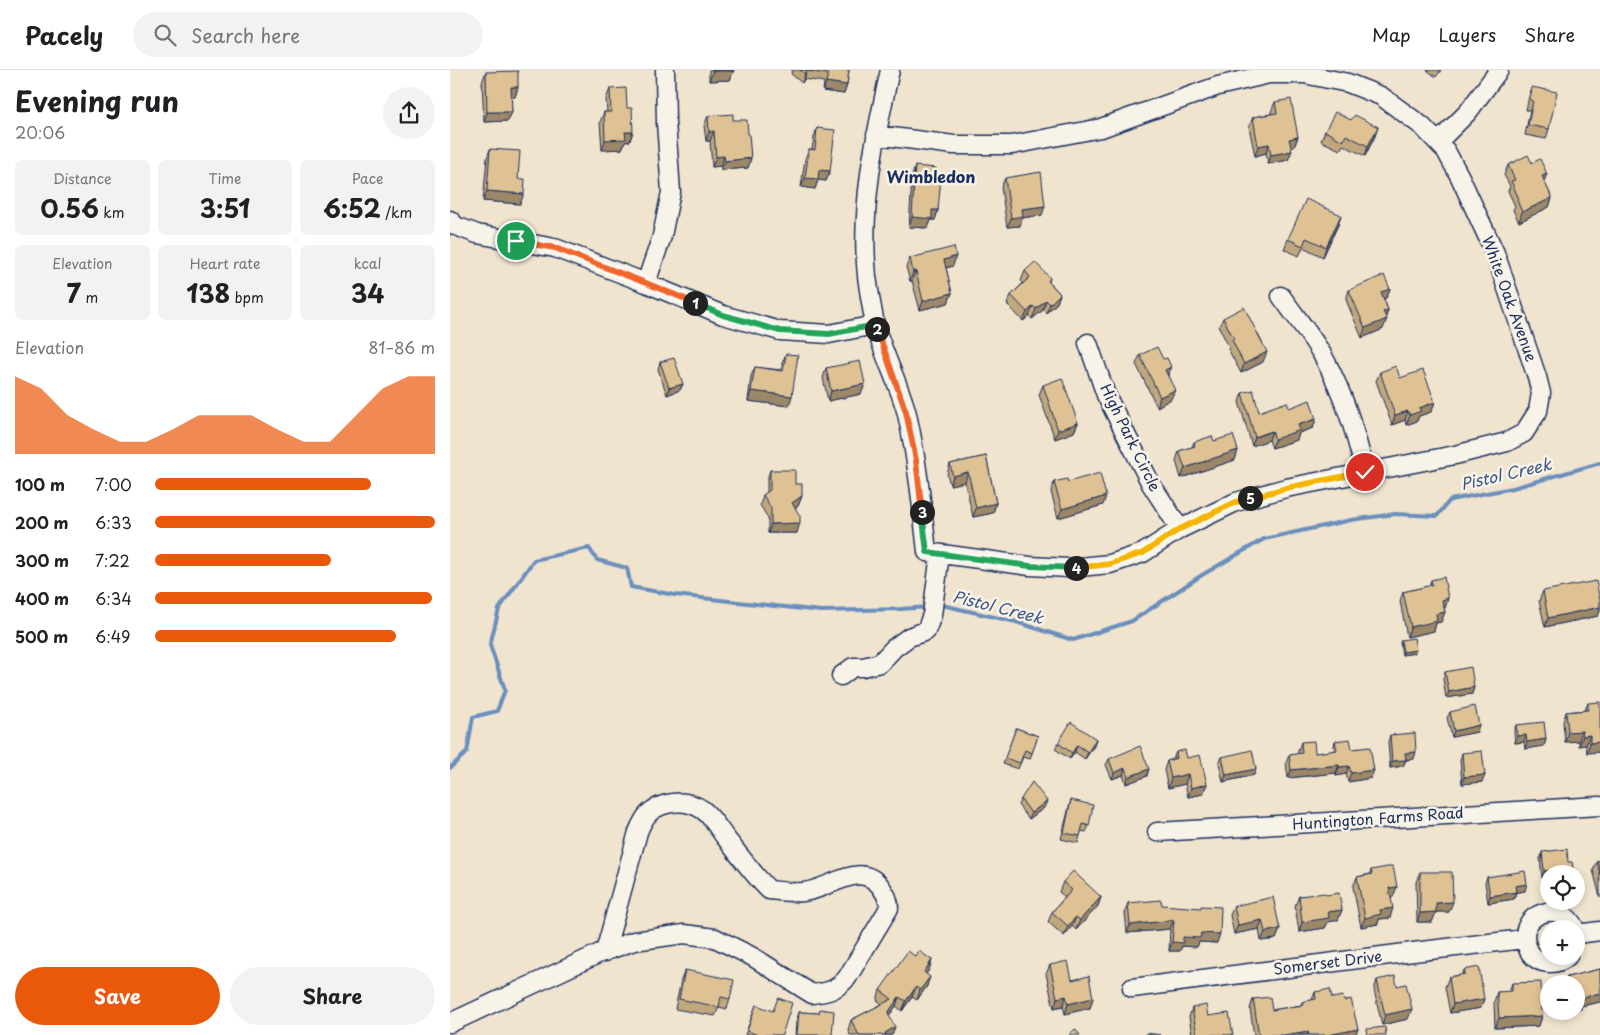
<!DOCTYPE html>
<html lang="en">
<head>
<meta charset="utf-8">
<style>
  :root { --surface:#fff; --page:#f2f2f2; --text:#202124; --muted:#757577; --line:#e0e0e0; --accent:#ea580c }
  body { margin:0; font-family:"Playpen Sans",sans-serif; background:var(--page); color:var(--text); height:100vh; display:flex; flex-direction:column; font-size:19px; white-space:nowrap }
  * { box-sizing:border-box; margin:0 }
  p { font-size:16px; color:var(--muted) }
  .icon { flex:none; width:28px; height:28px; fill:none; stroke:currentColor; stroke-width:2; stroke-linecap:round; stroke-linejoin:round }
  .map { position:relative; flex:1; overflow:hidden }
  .panel { display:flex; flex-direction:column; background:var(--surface); width:450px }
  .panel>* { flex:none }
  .controls { position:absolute; left:1090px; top:795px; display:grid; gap:10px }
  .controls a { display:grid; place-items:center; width:45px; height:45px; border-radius:50%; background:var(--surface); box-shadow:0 2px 8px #0003; font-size:25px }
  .pin { position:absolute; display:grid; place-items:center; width:42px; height:42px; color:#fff; margin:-21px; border:2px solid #fff; border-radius:50%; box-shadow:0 1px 5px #0007 }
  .km { position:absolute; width:25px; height:25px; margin:-12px; border-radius:50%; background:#222; color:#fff; font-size:14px; line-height:25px; text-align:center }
  .round { display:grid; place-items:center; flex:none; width:52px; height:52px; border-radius:26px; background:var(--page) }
  .overview { display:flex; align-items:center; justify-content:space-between; height:85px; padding:0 15px }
  h1 { font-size:28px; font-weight:700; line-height:38px }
  .stats { display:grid; grid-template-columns:repeat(3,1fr); gap:8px; height:85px; padding:5px 15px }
  .stats div { display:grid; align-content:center; border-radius:8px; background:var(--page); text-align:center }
  .stats b { font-size:25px; font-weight:700 }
  .stats small { font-size:14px; font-weight:400 }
  .stats p { font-size:14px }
  .chart { height:140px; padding:10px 15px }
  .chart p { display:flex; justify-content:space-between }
  .chart svg { width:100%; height:90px; margin-top:5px; fill:var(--accent); opacity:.7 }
  .action { display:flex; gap:10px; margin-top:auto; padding:10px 15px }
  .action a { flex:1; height:58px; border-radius:30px; background:var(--accent); color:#fff; font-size:20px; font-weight:700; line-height:58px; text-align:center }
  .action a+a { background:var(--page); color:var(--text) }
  ul { padding:0 15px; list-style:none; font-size:16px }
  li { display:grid; grid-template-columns:80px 60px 1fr; align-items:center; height:38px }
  li i { height:12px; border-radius:6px; background:var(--accent) }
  header { display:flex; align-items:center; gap:30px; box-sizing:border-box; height:70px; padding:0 25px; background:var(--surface); border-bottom:1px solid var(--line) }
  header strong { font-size:24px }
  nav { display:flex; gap:28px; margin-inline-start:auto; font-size:18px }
  .search { width:350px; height:45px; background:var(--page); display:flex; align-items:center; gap:12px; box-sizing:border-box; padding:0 18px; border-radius:28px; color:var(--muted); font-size:19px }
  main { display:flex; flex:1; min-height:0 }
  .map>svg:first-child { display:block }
</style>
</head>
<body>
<header>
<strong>Pacely</strong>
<div class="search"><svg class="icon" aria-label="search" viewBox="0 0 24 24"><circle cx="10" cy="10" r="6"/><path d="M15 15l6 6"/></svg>Search here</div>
<nav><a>Map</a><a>Layers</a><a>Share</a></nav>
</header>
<main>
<section class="panel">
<div class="overview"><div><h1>Evening run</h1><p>20:06</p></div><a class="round"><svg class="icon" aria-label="share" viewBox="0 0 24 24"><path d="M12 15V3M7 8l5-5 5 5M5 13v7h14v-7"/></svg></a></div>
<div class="stats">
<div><p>Distance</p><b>0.56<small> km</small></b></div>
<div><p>Time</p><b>3:51</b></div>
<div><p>Pace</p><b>6:52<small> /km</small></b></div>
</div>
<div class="stats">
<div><p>Elevation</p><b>7<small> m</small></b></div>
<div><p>Heart rate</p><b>138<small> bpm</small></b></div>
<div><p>kcal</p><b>34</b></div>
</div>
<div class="chart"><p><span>Elevation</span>81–86 m</p>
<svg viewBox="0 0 160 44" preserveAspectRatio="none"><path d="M0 44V6L10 12L20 25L30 32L40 38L50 38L60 32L70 25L80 25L90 25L100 32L110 38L120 38L130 25L140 12L150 6L160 6V44z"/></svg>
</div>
<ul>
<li><b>100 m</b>7:00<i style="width:77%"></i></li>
<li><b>200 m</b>6:33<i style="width:100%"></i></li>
<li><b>300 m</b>7:22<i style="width:63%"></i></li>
<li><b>400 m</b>6:34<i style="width:99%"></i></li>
<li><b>500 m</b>6:49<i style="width:86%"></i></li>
</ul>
<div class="action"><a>Save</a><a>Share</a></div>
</section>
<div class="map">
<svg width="1150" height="965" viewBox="0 0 1150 965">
  <rect width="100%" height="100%" fill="#f0e4ce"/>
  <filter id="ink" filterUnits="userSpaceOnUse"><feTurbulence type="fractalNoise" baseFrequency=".02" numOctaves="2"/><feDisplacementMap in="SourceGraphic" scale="10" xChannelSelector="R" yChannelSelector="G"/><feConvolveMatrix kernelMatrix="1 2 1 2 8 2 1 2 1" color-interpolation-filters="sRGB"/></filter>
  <g filter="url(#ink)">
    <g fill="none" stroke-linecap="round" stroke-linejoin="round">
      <path stroke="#6b8fbd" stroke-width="4" d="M489,536L492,535L566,552L623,570L682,551L752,505L814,469L901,450L945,444L987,446L1000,430L1063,418L1150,393
        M0,698L17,682L23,647L47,641L55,620L40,575L49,539L84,490L139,478L147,490L177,498L181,517L225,525L371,541L451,539L479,537"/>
      <g stroke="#1b2f5e" stroke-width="21">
        <path id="minor" d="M426,65L504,75H562L651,58L768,16L819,4H854L898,13L931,26L972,56L996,81L1010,107L1045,183L1087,307L1091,323L1088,341L1074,363L1057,372L1005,385L836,418L786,432L730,459L693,483L660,494L619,498L580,496L477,482C472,436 467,389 457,344C449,313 433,285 425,254C422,239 419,222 417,206C410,136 425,68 440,0
          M988,72L1018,42L1049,0
          M0,150L6,156L27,164L105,178L196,213L273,245L330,261L379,264L425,255
          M196,213L212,166L221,122L216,52L215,0
          M831,226C845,246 861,265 873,286C894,324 905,361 915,402
          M638,273L656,325L701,414L730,459
          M391,606L403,597H413L430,593L444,578L459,567L476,561L482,545L490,484
          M707,762L1150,736
          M1127,864L1150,861
          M1118,886C1111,893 1102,894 1093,892C1085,890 1079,883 1077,876C1065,844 1112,827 1125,859
          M682,918L963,882L1074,869
          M0,953L150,883L184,871L234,864L265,868L303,887L362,924C378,922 385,921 397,908L439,838C439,829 436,825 431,817C409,789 380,820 353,822C342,823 330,821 319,820C303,804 289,785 275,767C268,758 262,747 253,740C241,732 230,731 217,734C200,738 194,747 188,762L155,882"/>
      </g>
      <use href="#minor" stroke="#f7f3e8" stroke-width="18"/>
    </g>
    <path fill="#c0a77e" stroke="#1b2f5e" d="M259,0H284L280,10L259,11Z
      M342,0H399L397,15L394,24L373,21L374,12L354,9L352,13L341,4Z
      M977,0H991L986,7Z
      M36,2L68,17L65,27H61L62,42L58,51L34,52L32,12Z
      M1082,17L1099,59L1096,69L1075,65L1080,40H1076L1079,26Z
      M160,19L177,38L180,71L175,72L172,79L152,80L150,52L154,42H157L156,29Z
      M825,32L848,67L844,77H841L838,90L818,94L816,83L805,86L799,57L803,47L821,44V42Z
      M258,46L283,50L298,64L301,88L298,98L271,100V96L262,97L260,71H256L254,56Z
      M901,50L928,57L925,66L915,86L893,75L890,80L871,71L875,61Z
      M367,58L380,101L376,111L368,110L365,119L351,117L355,89L359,79H362L364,67Z
      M40,79L68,109L70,134L33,131L37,88Z
      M1082,93L1094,111L1102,128L1099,137L1069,152L1063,140L1065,136L1058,121L1060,116L1054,105L1058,95Z
      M465,96L486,108L488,140L485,150H481L478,158L459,157L462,106Z
      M555,108L592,145L572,148L570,156L557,157L551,117Z
      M891,145L888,155L873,187L853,177L849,186L834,179L838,169Z
      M460,188L503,196L496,198L502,223L498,233L470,240L462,211H460L456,197Z
      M575,201L600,208L599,212L610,224L607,233L596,243L593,240L582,249L579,246L573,251L557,234L561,225L573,213L571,211Z
      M940,219L936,228L934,229L938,240L936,247L933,259L912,268L896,230L899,220Z
      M773,248L813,292L791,303L778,279L779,277L769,257Z
      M336,284L339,336L298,331L301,306L305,297L331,300L332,293Z
      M690,285L713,289L721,297L718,305L721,329L707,337L686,294Z
      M210,292L233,314L230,320L217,325L208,299Z
      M376,298L415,314L411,324L378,331L373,308Z
      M930,302L950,308L985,332L981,342L969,346L967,351L956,355L955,350L942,355L926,311Z
      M593,315L628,353L624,362L605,369L589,325Z
      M792,323L809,342L839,338L866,349L863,358L849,363L847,370L822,378L819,370L802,376L789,332Z
      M744,372L788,380L785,390L731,408L726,391L729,381L742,377Z
      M536,386L546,433L543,443L523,447L515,412L500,415L497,404L500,394Z
      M320,400L345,414L352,426L348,436L345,438L347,463H318V448L310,435L313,425L317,423V410Z
      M604,412H618L653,435L608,448L601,422Z
      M981,510L998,528L995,538H994L995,542L991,552L986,553L984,561L957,567L950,531L953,522L979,516Z
      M1093,521L1150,530V541L1148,546L1095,557L1089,531Z
      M951,570L965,583L952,585L950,573Z
      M995,602L1024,617L1022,624L996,628L993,609Z
      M1138,633L1150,682L1137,683L1136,675L1129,676V671L1115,672L1113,652L1116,642L1135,640Z
      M1000,642L1027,662L1002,667L997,648Z
      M1066,655L1096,669L1094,676L1075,679L1074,672L1065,673L1064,661Z
      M566,658L588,666L580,689L573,687L568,699L553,694Z
      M940,665L964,689L956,690L953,696L940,698L938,672Z
      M646,669L644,676L635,689L625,682L620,689L605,679L608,673Z
      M885,671L902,679L921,708L898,712L896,704L886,706V703L838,708L836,693L839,685L848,684V681L851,672L865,683L883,681Z
      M726,682L737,688L757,714L753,724L738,727L735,714L718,718L714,700L717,691L723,689Z
      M1012,683L1035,705L1032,712L1012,714L1010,690Z
      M772,687L806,699L804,705L773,712L769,693Z
      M659,689L697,706L676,714L673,705L662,709L656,695Z
      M571,729L594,738L579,749L568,735Z
      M621,730L639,756L636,762L631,761L628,773L611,769L619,737Z
      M1092,782L1118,792L1124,804H1099V807L1092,808L1090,788Z
      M1150,790V827L1143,800L1147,791Z
      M921,800L943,827H941L940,848L929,849L928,854L911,857L903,817L907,807L920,804Z
      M970,802L999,842H986L982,852H967L966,812Z
      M1037,807L1075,821L1066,822L1064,829L1038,833L1035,813Z
      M613,812L651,827L648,836L626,860L622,856L614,866L598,852L602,842L615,827L609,822Z
      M876,825L892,840L888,850L878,852L875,858L849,862L845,836L849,826Z
      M678,833L712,835L767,873L749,872L747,877L732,876L730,881H719L720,859L677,863L675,842Z
      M784,836L830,859L826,869L811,871L809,859L784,864L780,845Z
      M466,887L482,890L479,900L476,904L477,916L467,930L462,927L452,941L446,936L439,946L442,965H400L398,960L401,950L432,934L427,930L430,920Z
      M600,895L622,910L643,928L640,938L615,944L613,936L604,938L596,904Z
      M1150,899V932L1131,936V939L1126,940V914H1114L1117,907Z
      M235,900L280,929L277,939L269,937L265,946L225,939L231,910Z
      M1014,900L1031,938L1000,943L995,917L999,907L1012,905Z
      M927,910L958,949L932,955L924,920Z
      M1062,913L1092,946L1089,956L1045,958L1044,932L1047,922H1059Z
      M865,922L882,928L894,931L908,959L905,965H804L800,939L803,929L822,940L851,935L852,932L862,930Z
      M306,935L332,965H295Z
      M742,938L758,946L783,965H742L739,947Z
      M370,939L382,965H345L346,951L349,942L369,943Z"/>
    <path fill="#9c8867" stroke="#1b2f5e" d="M284,0L280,10L259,11L263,1Z
      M357,1L354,9L352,13L355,4Z
      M376,12L397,15L394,24L373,21Z
      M61,17H68L65,27H57Z
      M37,42H62L58,51L34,52Z
      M928,57L925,66L915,86L918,76Z
      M264,61L260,71H256L259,62Z
      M175,62H183L180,71L175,72L172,79L152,80L155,70Z
      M848,67L844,77L836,78L839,69Z
      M819,74L816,83L805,86L808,76Z
      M842,81L838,90L818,94L821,85Z
      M274,86L271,96L262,97L266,87Z
      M301,88L298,98L271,100L275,91Z
      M369,100L380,101L376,111L368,110L365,119L351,117L355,108Z
      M1097,104L1093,114L1092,106Z
      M37,121L74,124L70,134L33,131Z
      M1102,128L1099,137L1069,152L1072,142Z
      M595,136L592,145L572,148L570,156L557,157L561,148L572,139Z
      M482,140H488L485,150H481L478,158L459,157L462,147Z
      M891,145L888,155L873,187L876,177Z
      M506,186L503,196L491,199L494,190Z
      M466,201L462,211H460L463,202Z
      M940,219L936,228L927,232L931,222Z
      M502,223L498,233L470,240L473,231Z
      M610,224L607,233L596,243L600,234Z
      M596,230L593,240L582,249L586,239Z
      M583,236L579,246L573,251L577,242Z
      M938,240L935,249L933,242Z
      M937,249L933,259L912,268L915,258Z
      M817,282L813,292L791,303L794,294Z
      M721,297L717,306L715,300Z
      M233,314L230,320L217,325L219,318Z
      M415,314L411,324L378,331L381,321Z
      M725,320L721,329L707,337L710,327Z
      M301,321L342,326L339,336L298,331Z
      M985,332L981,342L969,346L967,351L956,355L960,345L969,338Z
      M958,341L955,350L942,355L945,345Z
      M866,349L863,358L849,363L847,370L822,378L825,369L848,355Z
      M628,353L624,362L605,369L608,360Z
      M822,361L819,370L802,376L805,367Z
      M788,380L785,390L731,408L735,398Z
      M518,402L515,412L500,415L503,406Z
      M352,426L348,436L338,443L342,433Z
      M656,426L653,435L608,448L612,439Z
      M546,433L543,443L523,447L526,438Z
      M350,453L347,463H318L321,454Z
      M998,528L995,538L988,539L992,530Z
      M1150,537V541L1148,546L1095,557L1098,548Z
      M995,542L991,552L986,553L984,561L957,567L961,557L986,544Z
      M966,580L965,583L952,585L953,582Z
      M1024,617L1022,624L996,628L999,622Z
      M1029,655L1027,662L1002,667L1004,661Z
      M1132,661L1129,671L1115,672L1118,662Z
      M1076,665L1074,672L1065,673L1067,666Z
      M1140,665L1136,675L1129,676L1133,666Z
      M646,669L644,676L635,689L638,682Z
      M1096,669L1094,676L1075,679L1077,672Z
      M1150,672V682L1137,683L1140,673Z
      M627,675L625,682L620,689L622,683Z
      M966,682L964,689L953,690L955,683Z
      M956,690L953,696L940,698L942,691Z
      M889,695L886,703L838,708L841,700Z
      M899,696L896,704L886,706L889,697Z
      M675,698L673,705L662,709L664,703Z
      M699,699L697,706L676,714L678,707Z
      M806,699L804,705L773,712L776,705Z
      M924,700L921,708L898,712L901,703Z
      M738,704L735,714L718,718L721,708Z
      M1035,705L1032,712L1012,714L1014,707Z
      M757,714L753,724L738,727L741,718Z
      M597,731L594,738L579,749L581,743Z
      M1106,800L1105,804H1099V807L1092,808L1094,801Z
      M1077,814L1075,821L1063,823L1065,816Z
      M947,817L943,827L936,828L939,818Z
      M1066,822L1064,829L1038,833L1040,826Z
      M651,827L648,836L626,860L630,850Z
      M1003,832L999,842H982L986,833Z
      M943,838L940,848L929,849L928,854L911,857L915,848L930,840Z
      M892,840L888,850L878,852L875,858L849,862L852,852L878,842Z
      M986,842L982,852H967L970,843Z
      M626,847L622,856L614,866L618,856Z
      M724,850L720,859L677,863L680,855Z
      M812,850L809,859L784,864L788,855Z
      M830,859L826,869L811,871L815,862Z
      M751,863L770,864L767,873L749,872L747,877L732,876L730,881H719L722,872L733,867Z
      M482,890L479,900L470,912L474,902Z
      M480,907L477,916L467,930L470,920Z
      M466,917L462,927L452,941L456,931Z
      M1150,923V932L1131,936V939L1126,940V931L1134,927Z
      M616,926L613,936L604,938L607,928Z
      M449,927L446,936L434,953L438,943Z
      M643,928L640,938L615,944L618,934Z
      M1034,929L1031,938L1000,943L1003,934Z
      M962,939L958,949L932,955L935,945Z
      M1092,946L1089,956L1045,958L1049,948Z
      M445,957L442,965H434L435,963Z
      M908,959L905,965H878Z
      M858,961L857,965H834Z"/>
    <path fill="#dfc293" stroke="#1b2f5e" d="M263,0H283V1H263Z
      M350,0H399L397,15L376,12L378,4L357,1L355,4Z
      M68,1V17H61L62,42H37L36,2Z
      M1082,17L1107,22L1099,59L1078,55L1083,31L1080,30Z
      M176,18L177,38H182L183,62H175L176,69L155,70L154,42H161L160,19Z
      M841,29L848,67L839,69L842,81L821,85L819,74L808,76L803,47L827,43L825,32Z
      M885,42L901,50L905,45L928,57L918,76L896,65L893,71L875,61Z
      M283,44V50H297L298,64H299L301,88L275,91L274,86L266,87L264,61L259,62L258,46Z
      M367,58L385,60L380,101L369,100L368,109L355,108L359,79L365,80Z
      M40,79L70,81L68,109H75L74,124L37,121Z
      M1078,85L1082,93L1090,89L1097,104L1092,106L1102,128L1072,142L1067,130L1069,129L1061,111L1065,110L1058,95Z
      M465,96L486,98V108H491L488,140H482V149L462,147Z
      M591,102L595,136L572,139L573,146L561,148L555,108Z
      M856,129L891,145L876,177L856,168L853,176L838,169Z
      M504,177L506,186L494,190L502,223L473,231L466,201L463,202L460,188Z
      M585,192L600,208L598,211L610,224L600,234L596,230L586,239L583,236L577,242L561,225L580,207L575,201Z
      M934,205L940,219L931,222L938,240L933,242L937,249L915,258L899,220Z
      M794,237L817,282L794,294L782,270L784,269L773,248Z
      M707,277L713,289L717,288L721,297L715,300L725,320L710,327L690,285Z
      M336,284L348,285L342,326L301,321L305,297L333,301Z
      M224,288L233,314L219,318L210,292Z
      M410,291L415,314L381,321L376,298Z
      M946,296L950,308L973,300L985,332L969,338L971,341L960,345L958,341L945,345L930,302Z
      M612,308L628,353L608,360L593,315Z
      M803,320L809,342L837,332L839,338L860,330L866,349L848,355L850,360L825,369L822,361L805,367L792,323Z
      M783,365L788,380L735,398L729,381L745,376L744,372L762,366L764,371Z
      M536,386L546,433L526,438L518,402L503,406L500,394Z
      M320,400H345V414H352V426L342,433L350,446V453L321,454V438L313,425L320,420Z
      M650,403L656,426L612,439L604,412L617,409L618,412Z
      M994,507L998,528L992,530L995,542L986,544L987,551L961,557L953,522L982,515L981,510Z
      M1146,511L1150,530V537L1098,548L1093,521Z
      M964,568L966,580L953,582L951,570Z
      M1021,597L1024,617L999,622L995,602Z
      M1150,632V672L1140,673V665L1133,666L1132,661L1118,662L1116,642L1138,640V633Z
      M1025,636L1029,655L1004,661L1000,642Z
      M621,652L646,669L638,682L627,675L622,683L608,673Z
      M1094,652L1096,669L1077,672L1076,665L1067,666L1066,655Z
      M566,658L588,666L582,683L575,680L570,693L555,688Z
      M965,663L966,682L955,683L956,690L942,691L940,665Z
      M900,669L902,679L920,677L924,700L901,703L899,696L889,697V695L841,700L839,685L852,683L851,672L864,671L865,683L887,680L885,671Z
      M690,676L699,699L678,707L675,698L664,703L659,689Z
      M735,680L737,688L750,685L757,714L741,718L738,704L721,708L717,691L727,688L726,682Z
      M802,680L806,699L776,705L772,687Z
      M1032,681L1035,705L1014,707L1012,683Z
      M582,712L597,731L581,743L571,729Z
      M621,730L643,735L639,756L633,754L630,766L614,763Z
      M1117,779L1118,792H1122L1124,804H1107L1106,800L1094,801L1092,782Z
      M1150,790V804L1147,791Z
      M943,796L947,817L939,818L943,838L930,840L931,844L915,848L907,807L922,804L921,800Z
      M623,801L651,827L630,850L626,847L618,856L602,842L622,820L613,812Z
      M1075,801L1077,814L1065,816L1066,822L1040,826L1037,807Z
      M970,802H1002L1003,832L986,833V842L970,843Z
      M875,823L876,825L889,823L892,840L878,842L879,848L852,852L849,826Z
      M823,827L830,859L815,862L812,850L788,855L784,836Z
      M711,830L712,835L751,838V836L771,837L770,864L751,863L750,868L733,867V873L722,872L724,850L680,855L678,833Z
      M458,881L466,887L469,881L482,890L474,902L480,907L470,920L466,917L456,931L449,927L438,943L445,957L435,963L436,965H409L401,950L442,929L430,920Z
      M618,891L622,910L639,906L643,928L618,934L616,926L607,928L600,895Z
      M1029,897L1034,929L1003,934L999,907L1015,904L1014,900Z
      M1150,899V923L1134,927V929L1126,931V914H1119L1117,907Z
      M235,900L284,910L280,929L271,927L269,937L229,929Z
      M945,906L947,916L956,914L962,939L935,945L927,910Z
      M1091,912L1092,946L1049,948L1047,922L1062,921V913Z
      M880,919L882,928L893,926L894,931L901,929L908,959L878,965H859L858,961L834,965H809L803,929L820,927L822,940L853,935L852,932L866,929L865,922Z
      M328,928L342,933L332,965H308L297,961L306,935L323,941Z
      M756,935L758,946L779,943L783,965H747L742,938Z
      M370,939L384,941L382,965H347L349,942L369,943Z
      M935,957L936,965H918L917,959Z
      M625,959L630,965H619Z
      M696,963L711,965H696Z"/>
  </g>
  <g fill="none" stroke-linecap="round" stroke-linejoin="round" filter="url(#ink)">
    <g stroke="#fff" stroke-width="10">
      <path id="split-1" d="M66,171L105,178L196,213L245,233"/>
    </g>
    <g stroke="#fff" stroke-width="10">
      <path id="split-2" d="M245,233L273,245L330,261L379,264L426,255L427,259"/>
    </g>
    <g stroke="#fff" stroke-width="10">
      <path id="split-3" d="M427,259L456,342L466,390L472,442"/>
    </g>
    <g stroke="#fff" stroke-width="10">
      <path id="split-4" d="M472,442L477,482L580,496L626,498"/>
    </g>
    <g stroke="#fff" stroke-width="10">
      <path id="split-5" d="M626,498L660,494L693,483L730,459L786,432L800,428"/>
    </g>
    <g stroke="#fff" stroke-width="10">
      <path id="split-6" d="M800,428L836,418L915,402"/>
    </g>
    <use href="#split-1" stroke="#f0652b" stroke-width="6"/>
    <use href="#split-2" stroke="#22a559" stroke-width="6"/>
    <use href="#split-3" stroke="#f0652b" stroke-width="6"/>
    <use href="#split-4" stroke="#22a559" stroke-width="6"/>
    <use href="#split-5" stroke="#f5b400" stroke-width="6"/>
    <use href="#split-6" stroke="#f5b400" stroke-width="6"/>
  </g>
  <g text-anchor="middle" stroke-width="5" stroke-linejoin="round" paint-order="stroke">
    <g font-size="15" fill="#1b2f5e" stroke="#f7f3e8">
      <text transform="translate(1059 229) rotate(70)" y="5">White Oak Avenue</text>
      <text transform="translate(680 368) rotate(64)" y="5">High Park Circle</text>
      <text transform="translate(928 749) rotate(-4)" y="5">Huntington Farms Road</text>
      <text transform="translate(878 893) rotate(-7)" y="5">Somerset Drive</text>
    </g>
    <g font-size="16" font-weight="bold" fill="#1b2f5e" stroke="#f7f3e8">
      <text x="481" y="113">Wimbledon</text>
    </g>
    <g font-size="16" font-style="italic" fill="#3c5786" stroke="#f7f3e8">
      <text transform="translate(1056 404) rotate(-13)" y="6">Pistol Creek</text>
      <text transform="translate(548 537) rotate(14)" y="6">Pistol Creek</text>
    </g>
  </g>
</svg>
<div class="controls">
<a><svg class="icon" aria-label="locate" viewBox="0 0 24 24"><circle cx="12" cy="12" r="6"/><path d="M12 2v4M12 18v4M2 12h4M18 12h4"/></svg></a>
<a>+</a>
<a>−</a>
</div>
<div class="pin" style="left:66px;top:171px;background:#1e9e55"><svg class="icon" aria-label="arrive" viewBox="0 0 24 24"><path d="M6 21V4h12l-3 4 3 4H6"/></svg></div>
<div class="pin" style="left:915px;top:402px;background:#d93025"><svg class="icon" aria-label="check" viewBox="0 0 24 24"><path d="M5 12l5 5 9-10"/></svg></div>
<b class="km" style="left:245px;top:233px">1</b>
<b class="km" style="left:427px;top:259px">2</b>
<b class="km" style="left:472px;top:442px">3</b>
<b class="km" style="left:626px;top:498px">4</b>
<b class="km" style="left:800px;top:428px">5</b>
</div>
</main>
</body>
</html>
